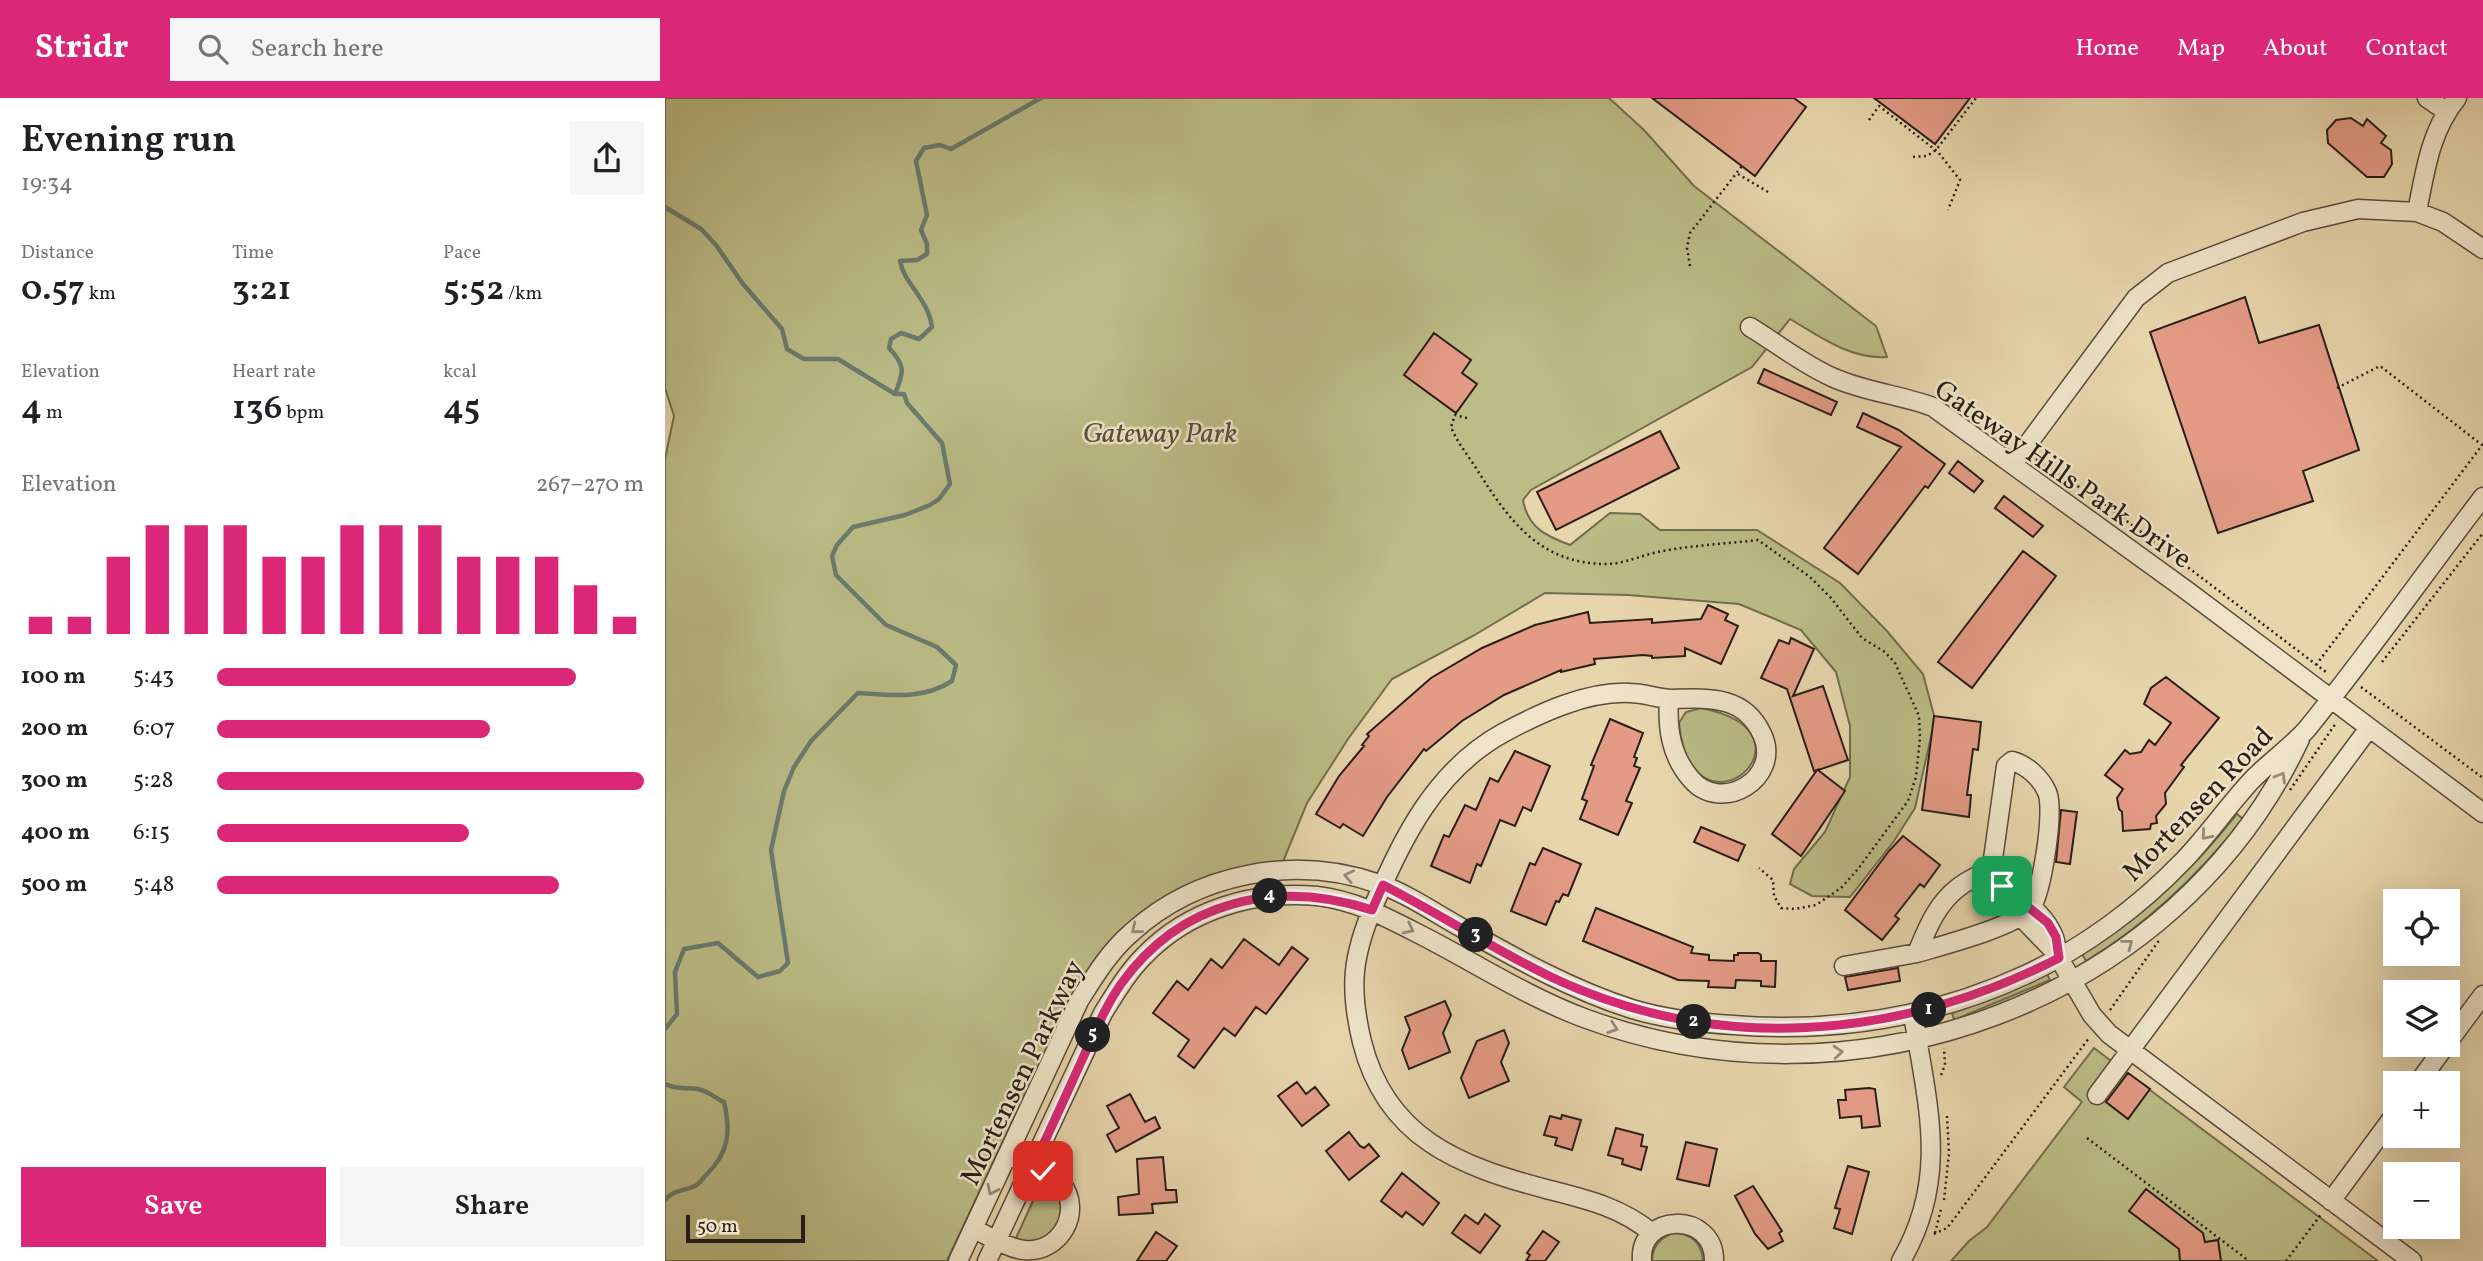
<!DOCTYPE html>
<html lang="en">
<head>
<meta charset="utf-8">
<style>
  :root { --surface:#fff; --page:#f6f6f6; --text:#202124; --muted:#757577; --accent:#db2777 }
  body { margin:0; font-family:Vollkorn,serif; background:var(--page); color:var(--text); height:100vh; display:flex; flex-direction:column; font-size:26px; white-space:nowrap }
  * { box-sizing:border-box; margin:0 }
  p { font-size:23px; color:var(--muted) }
  .icon { flex:none; width:38px; height:38px; fill:none; stroke:currentColor; stroke-width:2; stroke-linecap:round; stroke-linejoin:round }
  .map { position:relative; flex:1; overflow:hidden }
  .details { display:flex; flex-direction:column; background:var(--surface); width:665px }
  .details>* { flex:none }
  .fabs { position:absolute; left:1718px; top:791px; display:grid; gap:14px }
  .fabs a { display:grid; place-items:center; width:77px; height:77px; border-radius:0px; background:var(--surface); box-shadow:0 7px 28px #0002; font-size:35px }
  .scale { position:absolute; left:21px; bottom:18px; width:119px; box-sizing:border-box; padding-left:7px; border:4px solid #2a1e16; border-top:0; font-size:19px; line-height:24px; white-space:nowrap; color:#2a1e16; -webkit-text-stroke:5px #efe4c9; paint-order:stroke }
  .pin { position:absolute; display:grid; place-items:center; width:60px; height:60px; color:#fff; margin:-30px; border-radius:14px; box-shadow:0 4px 10px #0006 }
  .km { position:absolute; width:35px; height:35px; margin:-18px; border-radius:50%; background:#222; color:#fff; font-size:19px; line-height:35px; text-align:center }
  .round { display:grid; place-items:center; flex:none; width:74px; height:74px; border-radius:0px; background:var(--page) }
  .headline { display:flex; align-items:center; justify-content:space-between; height:119px; padding:0 21px }
  h1 { font-size:38px; font-weight:600; line-height:52px }
  .figures { display:grid; grid-template-columns:repeat(3,1fr); gap:10px; height:119px; padding:7px 21px }
  .figures div { display:grid; align-content:center }
  .figures b { font-size:35px; font-weight:600 }
  .figures small { font-size:19px; font-weight:400 }
  .figures p { font-size:19px }
  .chart { height:196px; padding:14px 21px }
  .chart p { display:flex; justify-content:space-between }
  .chart svg { width:100%; height:126px; margin-top:7px; stroke:var(--accent); stroke-width:6 }
  .primary-button { display:flex; gap:14px; margin-top:auto; padding:14px 21px }
  .primary-button a { flex:1; height:80px; border-radius:0px; background:var(--accent); color:#fff; font-size:28px; font-weight:600; line-height:80px; text-align:center }
  .primary-button a+a { background:var(--page); color:var(--text) }
  ul { padding:0 21px; list-style:none; font-size:23px }
  li { display:grid; grid-template-columns:112px 84px 1fr; align-items:center; height:52px }
  li i { height:18px; border-radius:9px; background:var(--accent) }
  header { display:flex; align-items:center; gap:42px; box-sizing:border-box; height:98px; padding:0 35px; background:var(--accent); color:#fff }
  header strong { font-size:33px }
  nav { display:flex; gap:38px; margin-inline-start:auto; font-size:24px }
  .search { width:490px; height:63px; background:var(--page); display:flex; align-items:center; gap:18px; box-sizing:border-box; padding:0 24px; border-radius:0px; color:var(--muted); font-size:26px }
  main { display:flex; flex:1; min-height:0 }
  .map>svg:first-child { display:block }
</style>
</head>
<body>
<header>
<strong>Stridr</strong>
<div class="search"><svg class="icon" aria-label="search" viewBox="0 0 24 24"><circle cx="10" cy="10" r="6"/><path d="M15 15l6 6"/></svg>Search here</div>
<nav><a>Home</a><a>Map</a><a>About</a><a>Contact</a></nav>
</header>
<main>
<section class="details">
<div class="headline"><div><h1>Evening run</h1><p>19:34</p></div><a class="round"><svg class="icon" aria-label="share" viewBox="0 0 24 24"><path d="M12 15V3M7 8l5-5 5 5M5 13v7h14v-7"/></svg></a></div>
<div class="figures">
<div><p>Distance</p><b>0.57<small> km</small></b></div>
<div><p>Time</p><b>3:21</b></div>
<div><p>Pace</p><b>5:52<small> /km</small></b></div>
</div>
<div class="figures">
<div><p>Elevation</p><b>4<small> m</small></b></div>
<div><p>Heart rate</p><b>136<small> bpm</small></b></div>
<div><p>kcal</p><b>45</b></div>
</div>
<div class="chart"><p><span>Elevation</span>267–270 m</p>
<svg viewBox="0 0 160 44" preserveAspectRatio="none"><path d="M5 44V38M15 44V38M25 44V17M35 44V6M45 44V6M55 44V6M65 44V17M75 44V17M85 44V6M95 44V6M105 44V6M115 44V17M125 44V17M135 44V17M145 44V27M155 44V38"/></svg>
</div>
<ul>
<li><b>100 m</b>5:43<i style="width:84%"></i></li>
<li><b>200 m</b>6:07<i style="width:64%"></i></li>
<li><b>300 m</b>5:28<i style="width:100%"></i></li>
<li><b>400 m</b>6:15<i style="width:59%"></i></li>
<li><b>500 m</b>5:48<i style="width:80%"></i></li>
</ul>
<div class="primary-button"><a>Save</a><a>Share</a></div>
</section>
<div class="map">
<svg width="1818" height="1163" viewBox="0 0 1818 1163">
  <rect width="100%" height="100%" fill="#e7d5ac"/>
  <filter id="stains"><feTurbulence type="fractalNoise" baseFrequency=".00286" numOctaves="4"/><feColorMatrix values="0 0 0 0 .2 0 0 0 0 .09 0 0 0 0 .02 0 0 0 .5 -.17"/></filter>
  <radialGradient id="worn" r=".72"><stop offset=".6" stop-color="#630" stop-opacity="0"/><stop offset="1" stop-color="#630" stop-opacity=".3"/></radialGradient>
  <path fill="#bbbc86" stroke="#726d4e" stroke-width="2" d="M0,0H944L979,32L1029,88L1211,228L1222,259C1186,262 1154,238 1125,221L1087,269L866,392L858,402C863,430 881,438 905,447L945,415L975,416L995,432H1092L1175,485L1221,532L1258,576L1270,621L1250,710L1229,743L1185,799L1147,798L1125,786L1129,771L1160,734L1185,679V628L1171,574L1136,532L1074,506L963,497L880,495L808,538L727,581L683,641L642,705L615,771L496,812L406,898L282,1163H0V361L9,318L0,290Z
    M1036,610C1165,635 1027,754 1014,625L1021,614Z
    M1572,716L1578,721C1534,776 1482,826 1421,863L1417,856C1477,819 1529,771 1572,716Z
    M1382,876L1385,882L1289,922L1287,915L1335,898Z
    M1429,950L1713,1163H1286L1304,1143L1322,1129L1417,1004L1399,989Z
    M378,1081C419,1103 388,1159 351,1140Z
    M1008,1135C1026,1135 1037,1145 1038,1163H987C987,1148 995,1140 1008,1135Z"/>
  <g fill="none" stroke-linecap="round" stroke-linejoin="round">
    <path stroke="#6b7b6f" stroke-width="4.5" d="M0,109L36,131L51,147L78,186L117,231L122,251L139,261H173L230,296H239L242,305L277,345L285,386L274,401L265,407L240,417L188,429L172,447L167,458L171,477L221,527L272,549L291,567L287,583C258,602 226,597 193,595L146,643L129,669L119,693L106,752L123,865L115,873L93,879L53,845L19,851L10,874L12,916L0,931
      M230,296C238,274 242,269 224,250L226,241L236,235L254,241L267,229C263,200 239,186 235,163L252,162L262,156V146L256,132L262,117L251,63L259,50L275,47L286,51L376,0
      M0,986C12,992 21,989 33,991C43,993 50,1000 59,1004C66,1034 64,1054 42,1076C38,1080 34,1086 30,1088C19,1093 8,1092 0,1102"/>
  </g>
  <path fill="#e49b86" stroke="#2a1e16" stroke-width="2" d="M987,0H1129L1141,9L1090,78Z
    M1209,0H1305L1270,46Z
    M1686,20L1698,28L1702,21L1721,38L1716,45L1726,52L1727,66L1719,79H1702L1663,45L1662,32L1671,22Z
    M1580,199L1594,245L1654,227L1694,352L1638,373L1648,403L1553,435L1485,234Z
    M769,235L806,262L797,275L812,286L791,315L739,277Z
    M1099,271L1172,304L1166,317L1093,285Z
    M1198,315L1234,332L1280,366L1263,390L1260,388L1193,476L1159,450L1236,349L1192,329Z
    M995,333L1014,370L891,432L872,394Z
    M1293,363L1318,383L1309,394L1284,375Z
    M1339,398L1378,428L1368,439L1330,410Z
    M1358,453L1391,478L1307,590L1273,564Z
    M1043,507L1063,516L1060,522L1073,528L1056,566L1020,550V558L987,560V558L978,557L929,561L930,566L896,574V572L839,597L797,623L761,653L759,651L722,699L698,738L678,726L675,730L651,716L674,678L699,648L697,647L704,638L702,636L766,580L817,550L870,527L923,514L925,525L987,521V525L1036,521Z
    M1126,540L1149,551L1128,598L1158,588L1183,662L1153,672L1180,693L1136,758L1107,736L1152,672L1149,673L1122,591L1096,580L1114,542L1124,546Z
    M1501,579L1554,620L1516,667L1519,669L1500,695L1501,706L1491,718L1492,725L1486,726L1485,731L1458,733L1457,714L1454,711L1452,700L1458,691L1440,677L1460,652L1465,656L1476,654L1484,642L1490,647L1506,625L1479,606L1486,590Z
    M1269,618L1316,624L1313,652L1308,651L1302,697H1306L1304,719L1257,712Z
    M945,621L978,635L969,659L972,660L969,668L975,670L961,703L967,705L953,737L915,721L922,703L917,701L929,668L926,667Z
    M850,653L885,668L866,713L858,709L850,728L835,722L816,768L812,766L805,785L766,768L779,737L784,739L800,707L811,712L825,680L833,684Z
    M1396,712L1412,714L1405,766L1391,764Z
    M1036,729L1080,747L1073,763L1029,744Z
    M1238,738L1275,767L1259,789L1255,786L1230,818L1234,821L1217,842L1180,812L1224,753Z
    M878,750L916,766L903,798L898,796L894,804L891,803L881,827L846,813L865,765L870,767Z
    M931,810L1028,849L1026,855L1044,857V862L1069,863V857H1073V855H1093L1096,857V863H1111L1110,889L1096,888V883L1071,882L1070,890L1043,889L1044,883L1013,882L918,843Z
    M579,841L614,867L627,849L643,861L601,916L591,909L570,938L559,930L529,970L513,958L524,942L488,915L512,883L523,892L546,861L557,870Z
    M1233,870L1235,883L1183,892L1180,879Z
    M780,903L786,917L778,935L785,954L744,971L737,952L745,932L740,919Z
    M839,932L844,945L836,964L844,983L804,1000L796,980L812,943Z
    M1463,975L1485,991L1463,1021L1441,1004Z
    M632,984L641,996L650,989L664,1007L637,1028L613,998Z
    M1204,990L1210,991L1215,1028L1197,1030L1196,1018L1175,1020L1173,1002H1181L1180,992Z
    M465,996L480,1024L490,1019L495,1030L451,1054L442,1037L454,1030L442,1008Z
    M897,1017L916,1022L907,1052L890,1047L892,1040L879,1037L885,1018L896,1021Z
    M951,1030L978,1037L976,1048L982,1049L976,1072L957,1066L958,1061L943,1057Z
    M684,1034L695,1048L699,1050L704,1046L714,1058L684,1082L661,1053Z
    M1021,1044L1052,1051L1044,1088L1012,1081Z
    M498,1059L501,1092H511L512,1104L487,1106L488,1115L454,1117L453,1099L474,1096L472,1061Z
    M1183,1068L1204,1074L1187,1136L1169,1130L1175,1111L1170,1110Z
    M737,1075L774,1105L758,1127L741,1114L737,1119L716,1103Z
    M1088,1088L1117,1133L1114,1135L1118,1143L1103,1151L1090,1136L1070,1098Z
    M1481,1091L1538,1135L1540,1144L1553,1142L1556,1163H1515L1514,1151L1464,1113Z
    M820,1116L835,1128L815,1155L787,1135L800,1117L813,1126Z
    M878,1133L894,1144L880,1163H861L865,1157L862,1155Z
    M491,1134L512,1148L501,1163H472Z"/>
  <g fill="none" stroke-linecap="round" stroke-linejoin="round">
    <g stroke="#594c3c" stroke-width="21">
      <path id="minor" d="M1762,0L1781,13
        M1752,114C1760,74 1765,33 1792,0
        M1085,229C1113,246 1139,267 1169,280C1201,294 1236,297 1268,309L1521,492L1818,715
        M1348,366L1471,200L1503,175L1638,124L1693,111L1752,114L1778,124L1818,151
        M1391,855C1395,826 1351,790 1324,786L1327,797L1355,818L1391,855L1427,917L1444,936L1747,1163
        M1179,868L1252,855C1262,831 1272,805 1294,789C1305,780 1316,778 1327,768L1341,668L1347,663C1362,667 1376,680 1382,694C1390,712 1377,793 1366,810C1353,828 1275,848 1252,855
        M1783,944L1818,897
        M1753,985L1781,947
        M1432,997L1704,630
        M1666,1103L1731,1015
        M309,1131C324,1138 342,1150 359,1152C395,1156 419,1113 396,1085C385,1071 361,1065 344,1057
        M987,1135C956,1109 920,1101 881,1091C794,1068 721,1040 697,944C684,890 687,858 709,807C737,740 771,672 838,635C875,615 922,593 965,595C979,595 994,601 1007,601C1043,600 1079,597 1097,636C1118,680 1056,717 1026,681C1006,658 1002,631 1004,601
        M293,1163L414,903C429,879 444,854 466,835C532,775 630,756 714,786C743,796 770,815 797,830C852,861 907,892 967,911C1000,921 1035,925 1068,927C1170,935 1267,920 1360,877C1419,850 1475,808 1519,762C1543,737 1562,709 1586,683C1603,665 1625,650 1642,631C1703,556 1759,476 1818,399
        M322,1163L438,915C450,896 462,875 479,858C523,812 589,792 652,798C688,802 719,818 750,834C806,862 860,898 919,920C1188,1020 1511,906 1635,641
        M977,1163C973,1114 1050,1113 1049,1163
        M1236,1163C1285,1079 1262,1006 1248,916"/>
    </g>
    <path stroke="#2a1e16" stroke-width="2.5" stroke-dasharray="2 3.5" stroke-linecap="butt" d="M1204,22L1214,8L1273,54L1295,82L1283,112
      M1248,59L1262,58L1271,52L1311,0
      M1073,76L1103,94
      M1025,168L1022,150L1025,135L1077,68
      M1672,290L1715,268L1817,347
      M802,320L790,317L786,329C792,344 802,356 811,370C843,421 874,466 941,466C960,466 979,456 998,453C1029,447 1061,446 1093,442L1145,479L1166,500L1197,540L1220,554L1230,565L1254,618L1255,640L1251,679L1243,703L1193,771L1176,790L1151,807L1130,811L1116,810L1109,798L1108,782L1094,770
      M1371,361L1434,402L1661,574
      M1717,564L1818,435
      M1651,567L1818,346
      M1696,589L1818,680
      M1625,692L1671,625
      M1445,912L1495,841
      M1276,977L1280,967L1279,950
      M1422,1040L1584,1163
      M1279,1102L1284,1055L1282,1018
      M1270,1135L1276,1111
      M1269,1136L1282,1130L1292,1117L1424,940
      M1621,1163L1657,1115"/>
    <use href="#minor" stroke="#efe4c9" stroke-width="18"/>
  </g>
  <defs><path id="oneway-chevron" d="M-2-3.5L2.5 0L-2 3.5" fill="none" stroke-width="1.6" stroke-linecap="round" stroke-linejoin="round" transform="scale(1.75)"/></defs>
  <g stroke="#968b78">
    <use href="#oneway-chevron" transform="translate(1616 679) rotate(-60)"/>
    <use href="#oneway-chevron" transform="translate(1541 737) rotate(131)"/>
    <use href="#oneway-chevron" transform="translate(684 778) rotate(-168)"/>
    <use href="#oneway-chevron" transform="translate(471 831) rotate(141)"/>
    <use href="#oneway-chevron" transform="translate(744 831) rotate(27)"/>
    <use href="#oneway-chevron" transform="translate(1463 846) rotate(-38)"/>
    <use href="#oneway-chevron" transform="translate(948 930) rotate(19)"/>
    <use href="#oneway-chevron" transform="translate(1173 954) rotate(-5)"/>
    <use href="#oneway-chevron" transform="translate(327 1092) rotate(116)"/>
  </g>
  <g fill="none" stroke-linecap="round" stroke-linejoin="round">
    <g stroke="#fff" stroke-width="14">
      <path id="route" d="M378,1073L368,1068C385,1033 401,997 417,962C429,936 440,909 456,886C516,802 612,781 707,812L718,787C775,816 828,851 886,879C1051,957 1233,942 1394,860L1391,839L1383,825L1337,788"/>
    </g>
    <use href="#route" stroke="#db2777" stroke-width="9"/>
  </g>
  <g text-anchor="middle" stroke-width="5" stroke-linejoin="round" paint-order="stroke">
    <g font-size="28" font-style="italic" fill="#564d38" stroke="#efe4c9">
      <text x="495" y="344">Gateway Park</text>
    </g>
    <g font-size="28" fill="#2a1e16" stroke="#efe4c9">
      <text transform="translate(1399 375) rotate(35)" y="10">Gateway Hills Park Drive</text>
      <text transform="translate(1532 705) rotate(-46)" y="10">Mortensen Road</text>
      <text transform="translate(356 974) rotate(-64)" y="10">Mortensen Parkway</text>
    </g>
  </g>
  <rect width="100%" height="100%" filter="url(#stains)"/>
  <rect width="100%" height="100%" fill="url(#worn)"/>
</svg>
<div class="fabs">
<a><svg class="icon" aria-label="locate" viewBox="0 0 24 24"><circle cx="12" cy="12" r="6"/><path d="M12 2v4M12 18v4M2 12h4M18 12h4"/></svg></a>
<a><svg class="icon" aria-label="layers" viewBox="0 0 24 24"><path d="M12 4l9 5-9 5-9-5zM3 14l9 5 9-5"/></svg></a>
<a>+</a>
<a>−</a>
</div>
<div class="scale">50 m</div>
<div class="pin" style="left:1337px;top:788px;background:#1e9e55"><svg class="icon" aria-label="arrive" viewBox="0 0 24 24"><path d="M6 21V4h12l-3 4 3 4H6"/></svg></div>
<div class="pin" style="left:378px;top:1073px;background:#d93025"><svg class="icon" aria-label="check" viewBox="0 0 24 24"><path d="M5 12l5 5 9-10"/></svg></div>
<b class="km" style="left:1264px;top:912px">1</b>
<b class="km" style="left:1029px;top:924px">2</b>
<b class="km" style="left:811px;top:837px">3</b>
<b class="km" style="left:605px;top:798px">4</b>
<b class="km" style="left:428px;top:937px">5</b>
</div>
</main>
</body>
</html>
